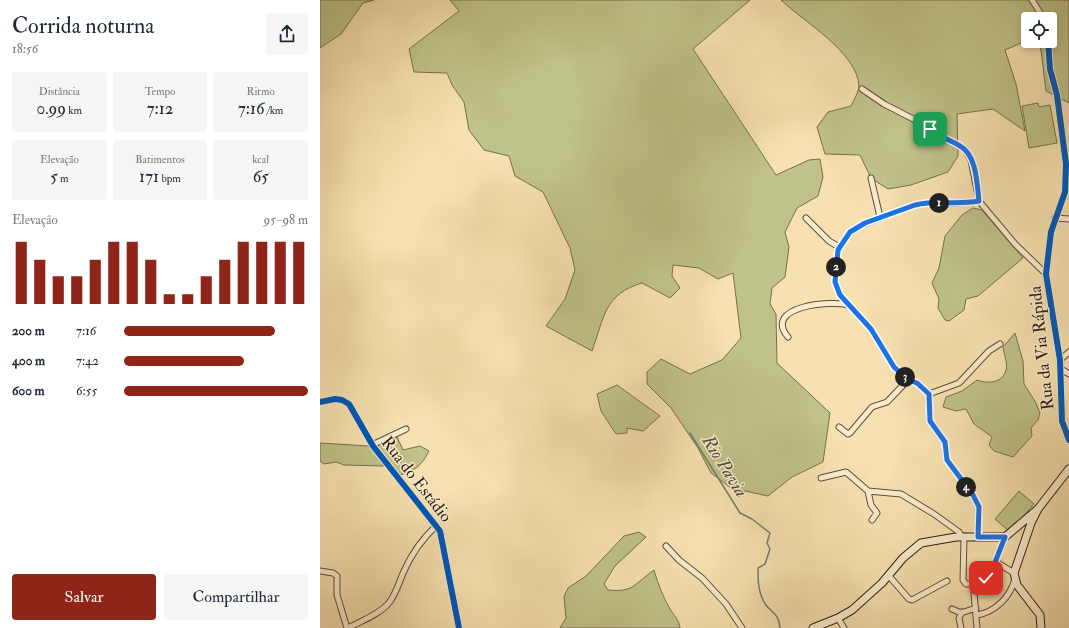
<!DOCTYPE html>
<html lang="pt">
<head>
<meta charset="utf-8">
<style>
  :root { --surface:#fff; --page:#f6f6f7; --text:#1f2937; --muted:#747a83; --accent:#8f2418 }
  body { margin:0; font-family:"IM FELL Double Pica",serif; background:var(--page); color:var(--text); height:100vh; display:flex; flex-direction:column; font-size:15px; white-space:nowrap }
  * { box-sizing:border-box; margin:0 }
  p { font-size:13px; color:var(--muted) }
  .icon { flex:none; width:22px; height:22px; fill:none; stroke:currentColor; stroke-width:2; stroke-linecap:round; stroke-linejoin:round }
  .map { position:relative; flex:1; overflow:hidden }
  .drawer { display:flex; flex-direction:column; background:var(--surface); width:320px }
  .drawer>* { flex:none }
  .fabs { position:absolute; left:701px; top:12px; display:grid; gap:8px }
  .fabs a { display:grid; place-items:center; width:36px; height:36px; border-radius:4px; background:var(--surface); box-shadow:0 2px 6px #0003; font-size:20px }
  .pin { position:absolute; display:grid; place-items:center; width:34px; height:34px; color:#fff; margin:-17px; border-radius:8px; box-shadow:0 2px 6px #0006 }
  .km { position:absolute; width:20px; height:20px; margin:-10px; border-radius:50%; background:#222; color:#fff; font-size:11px; line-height:20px; text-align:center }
  .round { display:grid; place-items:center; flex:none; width:42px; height:42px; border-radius:4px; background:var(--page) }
  .overview { display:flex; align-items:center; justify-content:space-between; height:68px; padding:0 12px }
  h1 { font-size:22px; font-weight:600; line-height:30px }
  .metrics { display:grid; grid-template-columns:repeat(3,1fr); gap:6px; height:68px; padding:4px 12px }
  .metrics div { display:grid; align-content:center; border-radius:4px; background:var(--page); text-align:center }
  .metrics b { font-size:17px; font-weight:600 }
  .metrics small { font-size:11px; font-weight:400 }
  .metrics p { font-size:11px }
  .chart { height:112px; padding:8px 12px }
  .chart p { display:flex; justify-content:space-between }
  .chart svg { width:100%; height:72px; margin-top:4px; stroke:var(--accent); stroke-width:6 }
  .button { display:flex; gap:8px; margin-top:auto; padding:8px 12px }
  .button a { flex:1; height:46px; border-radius:4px; background:var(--accent); color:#fff; font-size:16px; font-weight:600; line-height:46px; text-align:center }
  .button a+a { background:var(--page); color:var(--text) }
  ul { padding:0 12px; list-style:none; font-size:13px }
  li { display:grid; grid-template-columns:64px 48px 1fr; align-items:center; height:30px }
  li i { height:10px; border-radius:5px; background:var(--accent) }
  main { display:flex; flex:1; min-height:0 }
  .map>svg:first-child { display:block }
</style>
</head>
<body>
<main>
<section class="drawer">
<div class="overview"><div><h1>Corrida noturna</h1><p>18:56</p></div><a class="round"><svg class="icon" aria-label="share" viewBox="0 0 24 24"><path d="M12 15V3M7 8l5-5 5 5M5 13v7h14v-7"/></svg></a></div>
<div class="metrics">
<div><p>Distância</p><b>0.99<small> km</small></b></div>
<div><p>Tempo</p><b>7:12</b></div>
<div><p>Ritmo</p><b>7:16<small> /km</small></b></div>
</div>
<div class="metrics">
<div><p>Elevação</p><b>5<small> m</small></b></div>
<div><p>Batimentos</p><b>171<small> bpm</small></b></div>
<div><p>kcal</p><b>65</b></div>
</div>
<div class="chart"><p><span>Elevação</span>95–98 m</p>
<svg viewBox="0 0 160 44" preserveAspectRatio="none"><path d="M5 44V6M15 44V17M25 44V27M35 44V27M45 44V17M55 44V6M65 44V6M75 44V17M85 44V38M95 44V38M105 44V27M115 44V17M125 44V6M135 44V6M145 44V6M155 44V6"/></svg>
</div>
<ul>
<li><b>200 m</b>7:16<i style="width:82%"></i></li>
<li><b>400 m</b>7:42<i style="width:65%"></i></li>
<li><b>600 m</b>6:55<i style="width:100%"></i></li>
</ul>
<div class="button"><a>Salvar</a><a>Compartilhar</a></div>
</section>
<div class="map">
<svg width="749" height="628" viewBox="0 0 749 628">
  <rect width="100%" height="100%" fill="#f7e1b0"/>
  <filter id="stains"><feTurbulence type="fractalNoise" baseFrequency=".005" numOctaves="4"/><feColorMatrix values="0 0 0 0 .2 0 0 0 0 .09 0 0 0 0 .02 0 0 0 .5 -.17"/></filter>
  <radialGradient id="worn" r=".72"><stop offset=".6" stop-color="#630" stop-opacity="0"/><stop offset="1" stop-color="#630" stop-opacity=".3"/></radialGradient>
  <path fill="#bfc289" stroke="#76704e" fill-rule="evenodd" d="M0,0H54L43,3L21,34L0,48Z
    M130,0H430L373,49L456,175L489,160L500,159L503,177L498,196L477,208L465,232L469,247L465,277L452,288L450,304L456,314L457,363L510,413L503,462L472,477L448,496L411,488L391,473L378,448L351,408L327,384V372L341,359L370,374L402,360L421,338L413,273L398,279L379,268L353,265L352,276L360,288L350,298L322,283C284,294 284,318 272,351L226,326L245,299L255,270L250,248L223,192L195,176L189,156L164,150L149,130L144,102L132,85L127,73L94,72L89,49L139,11Z
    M461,0H749V103L726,91L720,43L706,41L685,50L696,84L705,131L673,109L637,114L638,156L628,172L591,185L568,189L551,178L540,155L505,154L497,127L508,112L531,106C533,101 539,92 539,86C537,52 484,22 461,0ZM708,19H730V41H708Z
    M718,103L719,107L730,105L737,143L709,148L702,106Z
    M653,208L662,210L703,258L658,296L646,299L644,310L629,321L625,320L618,308L619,299L612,283L619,268L625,236L642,215Z
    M695,333L703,361L704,384L716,403L720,413L718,420L711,428L712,436L693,457L674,451L669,445L672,437L654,424L646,409L636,411L623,407L626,397L642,391L657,380C668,384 683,383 686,370C688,364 684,354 683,347Z
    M297,385L340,416L323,431L307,428V433L296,434L281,411L277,394Z
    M77,437L83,450L100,446L109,451C102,465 95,471 80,475L64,458L57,446Z
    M0,443L49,446L64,466L24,465L16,462L4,464L0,461Z
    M699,491L714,504L690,532L675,519Z
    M319,532L326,537L295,566L284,584L288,590C314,593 315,583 334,570C338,584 343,597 350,609C354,616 359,619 360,628H240L246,618L244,597L248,588L266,576L304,536Z"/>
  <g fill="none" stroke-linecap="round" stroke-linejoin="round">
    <path stroke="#717e6e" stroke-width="1.5" d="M370,433L420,513L432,519L450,533L447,543L450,549L445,564L438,568C438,581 438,594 446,605C453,614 459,614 460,628"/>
    <g stroke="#604e3a" stroke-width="7">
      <path id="street" d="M712,0L724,19
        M728,41L730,69L737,95L746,164L745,192L731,232L726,274L740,360L742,421L749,440
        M542,89L564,104L601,123L619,136L645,149L651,160L659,201
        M551,178L560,217
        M659,201L695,244L726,274
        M486,218L509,241L519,247
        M735,218L749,219
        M468,337C442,306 512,300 528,305
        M740,360L749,352
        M741,369L749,374
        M609,394L639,383L669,351L680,344
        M0,402L15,399L22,400L29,404L53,446L120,531L139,628
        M519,427L528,434L530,433L552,407L567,402L588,380
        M52,445L86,429
        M501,478L526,472L548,491L581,494L614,514L639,532L642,537
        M548,491L551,505L557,513L552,520
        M644,537L643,580L646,584H655L670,575L685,537
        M659,537V507L653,495L627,460L625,442L610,421L609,394L597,383L588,380L574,367L551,329L520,295L515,282L518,250L525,238L538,227L595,205L604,203L637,204L659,201
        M346,546L359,560L382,578L406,604L422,628
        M676,562L694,573
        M0,571L13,573L17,576V595L27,628
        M569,576L589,599L592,600L627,581
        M655,584L654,593L657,628
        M632,609L641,613L656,608
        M657,615C675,612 691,597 695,578
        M518,618L524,628
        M28,628C41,621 58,615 68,604C76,595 79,582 84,571C92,553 102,539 116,526
        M641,628L639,618L642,612"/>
    </g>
    <g stroke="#2e1d12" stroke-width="9">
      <path id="secondary" d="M493,628L518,618L532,610L562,583L583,558L601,543L636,537H685L718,509
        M721,628L720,615L697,585L694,573L711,523L718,509L749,469"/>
    </g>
    <use href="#street" stroke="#faeccc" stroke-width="5"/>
    <use href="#secondary" stroke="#faeccc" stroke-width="7"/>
    <g stroke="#faeccc" stroke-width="8">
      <path id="cycleway" d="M728,41L730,69L737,95L746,164L745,192L731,232L726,274L740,360L742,421L749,440
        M0,402L15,399L22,400L29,404L53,446L120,531L139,628
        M659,537V507L653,495L627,460L625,442L610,421L609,394L597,383L588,380L574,367L551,329L520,295L515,282L518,250L525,238L538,227L595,205L604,203L637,204L659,201"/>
    </g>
    <use href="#cycleway" stroke="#0057b8" stroke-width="6"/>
  </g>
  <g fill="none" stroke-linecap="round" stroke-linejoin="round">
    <g stroke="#fff" stroke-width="8">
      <path id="route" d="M610,129C620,137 630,140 640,146C657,155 657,185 659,201C638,205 616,200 595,205L545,223L530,232L518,250L515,282L520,295L551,329L574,367L588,380L597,383L609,394L610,421L625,442L627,460L653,495L659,507L658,537H685L670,575L666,578"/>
    </g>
    <use href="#route" stroke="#1a73e8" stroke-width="5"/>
  </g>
  <g text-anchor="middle" stroke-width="3" stroke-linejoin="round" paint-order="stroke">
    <g font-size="17" fill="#2e1d12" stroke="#faeccc">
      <text transform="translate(721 348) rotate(-96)" y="6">Rua da Via Rápida</text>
      <text transform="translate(97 479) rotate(52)" y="6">Rua do Estádio</text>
    </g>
    <g font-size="18" font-style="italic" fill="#4f4d40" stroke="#faeccc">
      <text transform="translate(405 466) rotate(58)" y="6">Rio Pavia</text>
    </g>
  </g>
  <rect width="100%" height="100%" filter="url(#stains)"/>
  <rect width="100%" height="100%" fill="url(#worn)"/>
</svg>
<div class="fabs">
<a><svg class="icon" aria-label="locate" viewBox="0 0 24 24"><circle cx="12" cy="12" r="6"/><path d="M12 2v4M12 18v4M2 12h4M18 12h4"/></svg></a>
</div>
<div class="pin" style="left:610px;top:129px;background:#1e9e55"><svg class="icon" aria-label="arrive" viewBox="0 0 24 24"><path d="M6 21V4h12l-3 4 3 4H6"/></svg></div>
<div class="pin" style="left:666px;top:578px;background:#d93025"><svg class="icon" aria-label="check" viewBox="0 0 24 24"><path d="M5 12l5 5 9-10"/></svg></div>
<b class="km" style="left:619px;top:203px">1</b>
<b class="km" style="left:516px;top:267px">2</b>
<b class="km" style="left:585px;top:377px">3</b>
<b class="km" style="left:646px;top:487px">4</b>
</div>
</main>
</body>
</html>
